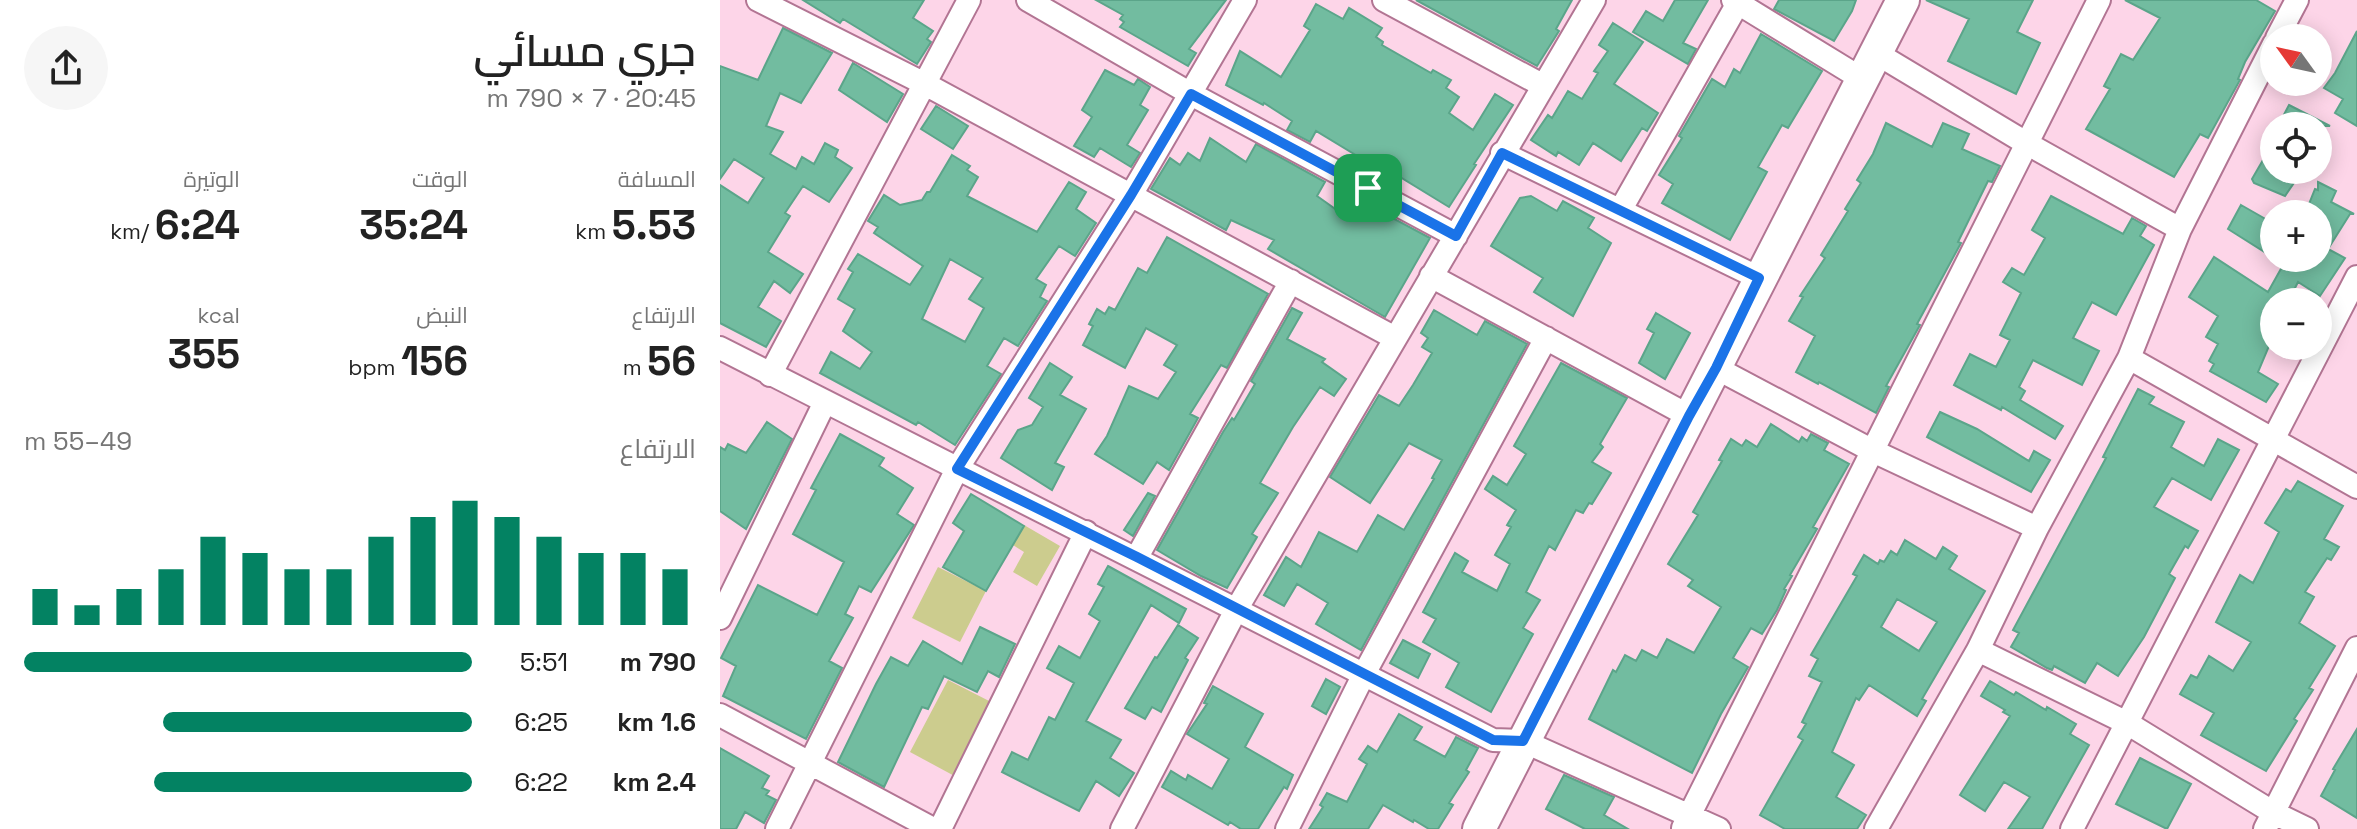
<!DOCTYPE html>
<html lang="ar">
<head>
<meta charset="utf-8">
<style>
  :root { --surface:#fff; --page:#f6f6f6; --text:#222; --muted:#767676; --accent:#038262 }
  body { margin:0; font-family:"Space Grotesk",Cairo,sans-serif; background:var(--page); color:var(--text); direction:rtl; height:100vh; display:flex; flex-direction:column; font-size:30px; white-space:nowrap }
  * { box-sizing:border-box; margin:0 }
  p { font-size:26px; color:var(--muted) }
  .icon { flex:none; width:44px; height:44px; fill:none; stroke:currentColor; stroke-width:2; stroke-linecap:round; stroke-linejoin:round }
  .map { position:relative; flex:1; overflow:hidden; direction:ltr }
  .panel { display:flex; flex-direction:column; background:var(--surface); width:720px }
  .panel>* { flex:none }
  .needle { width:52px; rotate:303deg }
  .controls { position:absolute; left:1540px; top:24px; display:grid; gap:16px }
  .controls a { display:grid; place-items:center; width:72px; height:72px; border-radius:50%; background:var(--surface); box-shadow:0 4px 20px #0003; font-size:40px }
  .pin { position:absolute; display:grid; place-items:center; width:68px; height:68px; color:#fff; margin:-34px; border-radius:16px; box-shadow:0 4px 12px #0006 }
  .round { display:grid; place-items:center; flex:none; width:84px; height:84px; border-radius:42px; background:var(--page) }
  .headline { display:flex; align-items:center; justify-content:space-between; height:136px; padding:0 24px }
  h1 { font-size:44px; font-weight:600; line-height:60px }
  .figures { display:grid; grid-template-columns:repeat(3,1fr); gap:12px; height:136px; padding:8px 24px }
  .figures div { display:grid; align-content:center }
  .figures b { font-size:40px; font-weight:600 }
  .figures small { font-size:22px; font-weight:400 }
  .figures p { font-size:22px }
  .chart { height:224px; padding:16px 24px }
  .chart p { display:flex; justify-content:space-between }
  .chart svg { width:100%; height:144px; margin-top:8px; stroke:var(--accent); stroke-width:6 }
  ul { padding:0 24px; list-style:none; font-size:26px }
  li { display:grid; grid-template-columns:128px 96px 1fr; align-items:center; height:60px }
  li i { height:20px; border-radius:10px; background:var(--accent) }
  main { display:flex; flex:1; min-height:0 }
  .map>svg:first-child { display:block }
</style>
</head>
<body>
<main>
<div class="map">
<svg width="1637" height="829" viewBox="0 0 1637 829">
  <rect width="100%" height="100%" fill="#fdd5e8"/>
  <path fill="#cccc8e" d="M304,525L340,546L317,586L293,572L304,552L293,545Z
    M218,567L266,591L240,642L192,618Z
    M228,680L275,704L240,779L190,752Z"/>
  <path fill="#72bca0" stroke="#5ba58a" stroke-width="2" fill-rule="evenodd" d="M83,0H204L193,18L213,31L207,39L211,42L197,64L123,19L120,23Z
    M376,0H506L469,49L476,53L468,66L400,27L404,22L400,19L403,15Z
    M696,0H852L836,29L839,31L834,39L817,66Z
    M955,0H988L963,43L976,49L968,64L913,32L926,11L943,21Z
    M1059,0H1136L1132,11L1114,41L1054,9Z
    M1206,0H1313L1297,32L1320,43L1296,94L1228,61L1249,19Z
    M1405,0H1536L1555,11L1525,62L1518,79L1520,80L1488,138L1480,134L1454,177L1366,129L1390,89L1384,86L1401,54L1413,60L1440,18Z
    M596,4L623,19L629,8L662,28L656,37L663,42L662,45L711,73L713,70L731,80L726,88L739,97L729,113L753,130L775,94L793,105L754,164L756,165L729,207L675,174L669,184L653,175L657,168L596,131L590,142L567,130L572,121L544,103L543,105L506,85L520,51L561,77L590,30L584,26Z
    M893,23L923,42L894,84L938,113L927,131L922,128L901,161L873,143L859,165L838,152L836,156L811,140L828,115L832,118L848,91L862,99L878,73L874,71L888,51L879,45Z
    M63,28L112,53L81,103L60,93L46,126L63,132L50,154L76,169L82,157L94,164L105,143L118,150L115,157L132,168L109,202L83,186L65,213L70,216L48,252L83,274L70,293L54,281L38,307L61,321L46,347L0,323V185L28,203L44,178L14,159L0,179V66L38,80Z
    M1637,31V126L1615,113L1623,99L1604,88L1615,73Z
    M1041,34L1102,71L1068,128L1062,125L1038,167L1047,172L1010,240L942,203L953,184L939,175L962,138L959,136L992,79L1005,87L1014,69L1020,73Z
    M133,63L183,94L167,122L119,90Z
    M385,70L414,85L418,79L430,87L420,105L428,110L407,145L420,153L411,167L380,148L374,157L354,146L372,117L362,110Z
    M1569,105L1610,126H1558Z
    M216,106L248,126L233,149L201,129Z
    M1166,123L1212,147L1223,123L1249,134L1242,149L1280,166L1272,182L1268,181L1238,242L1241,243L1197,324L1200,325L1166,386L1169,387L1156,413L1099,382L1098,384L1076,372L1095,336L1069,321L1083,297L1080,296L1105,258L1101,255L1128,211L1125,209L1141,183L1137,180L1153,154Z
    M490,138L526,162L536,144L605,182L597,196L628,218L639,200L710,238L665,317L548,249L554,240L511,220L506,230L431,189L450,158L460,165L468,153L480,161Z
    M1554,141V170H1567L1578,177L1565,196L1534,183L1532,179Z
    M232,155L250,166L247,170L258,177L247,196L317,232L349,182L366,192L356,209L376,223L355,256L339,246L316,279L326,285L320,297L327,301L298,346L284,338L267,366L281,374L235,445L198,422L196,425L100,373L111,352L140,369L152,352L123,331L135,309L118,299L133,272L128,269L138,254L190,285L203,266L154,233L158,227L148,221L164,195L180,205L202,200L207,192H210ZM230,259L263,278L249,299L264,308L245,342L202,319Z
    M1598,182L1616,191L1611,202L1634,214H1630L1608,249L1625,258L1600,296L1578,282L1568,302H1554V334L1538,372L1558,384L1546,402L1490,371L1494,364L1489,361L1498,344L1486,337L1498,316L1469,297L1494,257L1548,292L1567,258H1598V214H1585L1595,189L1598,190Z
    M811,196L837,211L843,201L874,218L868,228L891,243L853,316L814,292L823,278L771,246L800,198Z
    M1331,196L1403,234L1412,218L1426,226L1420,236L1434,245L1396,315L1372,302L1353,338L1379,351L1362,385L1313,360L1299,387L1305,391L1300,400L1343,426L1335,439L1282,407L1281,410L1234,385L1250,354L1276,367L1290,340L1280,335L1301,293L1283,282L1292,268L1304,275L1325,238L1312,230Z
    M1521,205L1549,221L1545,227L1554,232V258L1508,229Z
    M447,237L548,294L507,368L501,365L470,414L478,418L449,470L437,462L423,484L375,454L387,436L409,386L438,399L456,372L444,365L457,345L426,328L405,368L363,345L373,326L369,324L377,309L385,314L389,307L395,310L418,268L427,273Z
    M572,308L582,313L567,339L605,359L602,362L626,379L614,396L600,387L573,427L540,483L558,493L532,534L537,537L507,588L481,576L437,550L503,432L512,418L514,420L535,384L531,381Z
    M714,310L757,335L765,321L807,344L641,650L596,624L608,603L577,584L564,606L544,595L566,557L581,567L599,532L637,552L658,515L684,530L714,479L712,478L722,460L689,443L650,503L610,477L659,395L679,406L693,385L712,353L702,347L708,338L701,333Z
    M936,313L970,333L945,379L919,363L934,333L927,329Z
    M330,363L352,377L340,395L366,409L335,463L344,467L332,490L281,458L298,430L312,425L323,407L309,398Z
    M841,363L907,398L880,444L883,447L872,462L891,473L872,504L869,503L863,513L856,510L835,550L829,546L806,592L820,600L803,628L813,634L771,712L726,687L739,663L703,642L716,619L703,612L735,553L748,561L742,572L777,591L790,564L775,555L791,527L787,525L796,510L765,489L773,476L787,485L806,454L794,446Z
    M1418,389L1434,397L1429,404L1464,422L1451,447L1484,466L1498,439L1519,450L1491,500L1452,478L1434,507L1478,531L1468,548L1465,546L1449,574L1455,578L1424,637L1398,676L1377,663L1365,683L1334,666L1332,670L1327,668L1291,647L1299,633L1293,630L1386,458L1383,457Z
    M1220,412L1257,429L1309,461L1314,451L1330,460L1311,492L1207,437Z
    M47,422L72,439L26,529L0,511V447L5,450L8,444L26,453Z
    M1051,424L1079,442L1082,437L1087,441L1091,434L1108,443L1104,450L1129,464L1093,527L1097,529L1070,575L1072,576L1064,589L1066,590L1057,610L1042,634L1031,628L1013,658L1028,667L1001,714L972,773L869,719L893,670L896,672L905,655L916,661L922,650L937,658L947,639L974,653L1001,607L968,586L973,580L948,564L978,515L973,512L1002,461L999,460L1011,439L1022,446L1026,440L1037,447Z
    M120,434L164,458L159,466L193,488L177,514L194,525L151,592L139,586L125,614L133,618L109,661L122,668L86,739L3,696L16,666L1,658L38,585L97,615L124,562L73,534L96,490L91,488Z
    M1578,481L1623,506L1604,539L1619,547L1611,560L1607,558L1585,592L1594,597L1579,623L1615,646L1589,688L1593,690L1574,719L1577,721L1546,771L1481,735L1494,713L1460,694L1471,675L1477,678L1489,656L1513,671L1531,642L1496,622L1520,575L1533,583L1559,532L1545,523L1566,489L1571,492Z
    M428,493L435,496L413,536L404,530Z
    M251,494L304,526L266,591L223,567L244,531L233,523Z
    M1185,540L1216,559L1223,547L1237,556L1229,569L1265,591L1202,699L1206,701L1197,716L1149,685L1139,700L1136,698L1112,752L1134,765L1116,797L1146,815L1137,829H1065L1040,815L1083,740L1078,737L1086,724L1082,722L1102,682L1089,676L1098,659L1091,655L1137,576L1133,574L1144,555L1158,564L1160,560L1164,562L1171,551L1177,555ZM1177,599L1217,622L1199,651L1161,627Z
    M388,566L466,609L459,623L431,605L366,721L401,740L390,758L414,773L399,796L376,781L359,811L282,772L292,752L308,760L329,717L335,720L354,683L327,668L339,646L360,658L380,621L369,614L384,587L378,584Z
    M458,625L478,638L465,658L468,660L441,712L432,707L425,719L405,708L435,657L437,658Z
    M260,627L295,644L279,677L268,671L257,692L224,676L208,709L202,707L164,787L118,762L156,684L171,657L188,666L203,641L242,664Z
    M683,640L710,654L698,678L670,663Z
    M606,679L620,687L606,714L592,706Z
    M1270,681L1294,695L1296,692L1326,710L1327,707L1356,724L1350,734L1369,745L1322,829H1288L1310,797L1284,782L1265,811L1240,795L1290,716L1283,712L1285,710L1261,696Z
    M493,686L543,714L525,747L573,775L567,789L564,787L538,829H521L510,822L508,825L442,787L451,771L466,780L468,775L492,789L509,759L467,734L487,704L484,703Z
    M679,714L702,727L694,740L725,757L736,737L758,748L746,770L749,772L729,803L733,805L718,829H709L694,820L693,822L663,805L648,829H589L603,807L600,805L607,793L627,802L647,764L639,759L648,746L657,752Z
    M1637,729V818L1601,796L1615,770L1613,769Z
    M0,748L49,776L42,788L49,791L46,795L56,800L44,823L25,812L16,829H0Z
    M1420,758L1471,784L1447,829L1396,804Z
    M844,775L894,797L884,815L908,829H865L826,809Z"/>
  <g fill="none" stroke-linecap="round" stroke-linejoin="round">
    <g stroke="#b27593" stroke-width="26">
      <path id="street" d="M38,0L205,84L675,338
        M308,0L471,94L736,236
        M664,0L822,85
        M1013,0L1142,79
        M1557,38L1577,0
        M1156,53L1306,143L1460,229
        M782,153L1039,278
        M901,209L1018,3
        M711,276L969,416
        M0,348L773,740L803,741L999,829
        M1409,358L1637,487
        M996,368L1153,451L1317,528
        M50,375L249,0
        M417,557L571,281
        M0,618L105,402
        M1258,650L1407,723L1554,813L1587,829
        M0,715L213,829
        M963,828L1379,0
        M57,829L237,469L411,195L525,0
        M220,829L366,532
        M402,829L516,610L874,0
        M567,829L644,674L826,338
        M1156,829L1258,650L1317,528L1409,358L1460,229L1554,44
        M1352,829L1637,277
        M1545,829L1637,648"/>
    </g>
    <g stroke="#b27593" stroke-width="36">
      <path id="secondary" d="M759,829L1183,0"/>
    </g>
    <use href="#street" stroke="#fff" stroke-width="22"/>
    <use href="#secondary" stroke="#fff" stroke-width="32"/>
  </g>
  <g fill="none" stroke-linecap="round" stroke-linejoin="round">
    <g stroke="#fff" stroke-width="16">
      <path id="route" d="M471,94L736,236L782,153L1039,278L996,368L969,416L803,741L773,740L417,557L237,469L411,195Z"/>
    </g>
    <use href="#route" stroke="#1a73e8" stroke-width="10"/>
  </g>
</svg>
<div class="controls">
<a><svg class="needle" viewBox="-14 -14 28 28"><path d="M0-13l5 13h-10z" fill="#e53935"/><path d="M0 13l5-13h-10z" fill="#767676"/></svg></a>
<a><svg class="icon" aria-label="locate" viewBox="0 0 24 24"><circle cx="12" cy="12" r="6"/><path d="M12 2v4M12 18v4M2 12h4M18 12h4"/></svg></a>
<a>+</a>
<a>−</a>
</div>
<div class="pin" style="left:648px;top:188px;background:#1e9e55"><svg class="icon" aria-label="arrive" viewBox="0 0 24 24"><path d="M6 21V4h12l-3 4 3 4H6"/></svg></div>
</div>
<section class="panel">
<div class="headline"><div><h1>جري مسائي</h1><p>20:45 · 7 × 790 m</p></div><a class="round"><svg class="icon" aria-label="share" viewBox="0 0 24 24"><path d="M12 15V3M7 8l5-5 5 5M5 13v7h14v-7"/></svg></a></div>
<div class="figures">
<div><p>المسافة</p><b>5.53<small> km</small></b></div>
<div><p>الوقت</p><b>35:24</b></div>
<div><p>الوتيرة</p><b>6:24<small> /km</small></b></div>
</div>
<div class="figures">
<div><p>الارتفاع</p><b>56<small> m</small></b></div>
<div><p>النبض</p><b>156<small> bpm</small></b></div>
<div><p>kcal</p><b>355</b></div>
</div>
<div class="chart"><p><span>الارتفاع</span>49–55 m</p>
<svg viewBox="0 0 160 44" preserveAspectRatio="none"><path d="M5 44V33M15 44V38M25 44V33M35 44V27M45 44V17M55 44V22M65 44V27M75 44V27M85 44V17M95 44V11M105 44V6M115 44V11M125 44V17M135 44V22M145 44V22M155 44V27"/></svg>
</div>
<ul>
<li><b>790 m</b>5:51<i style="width:100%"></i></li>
<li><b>1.6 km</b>6:25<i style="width:69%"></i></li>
<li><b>2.4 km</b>6:22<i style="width:71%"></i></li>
</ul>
</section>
</main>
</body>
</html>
